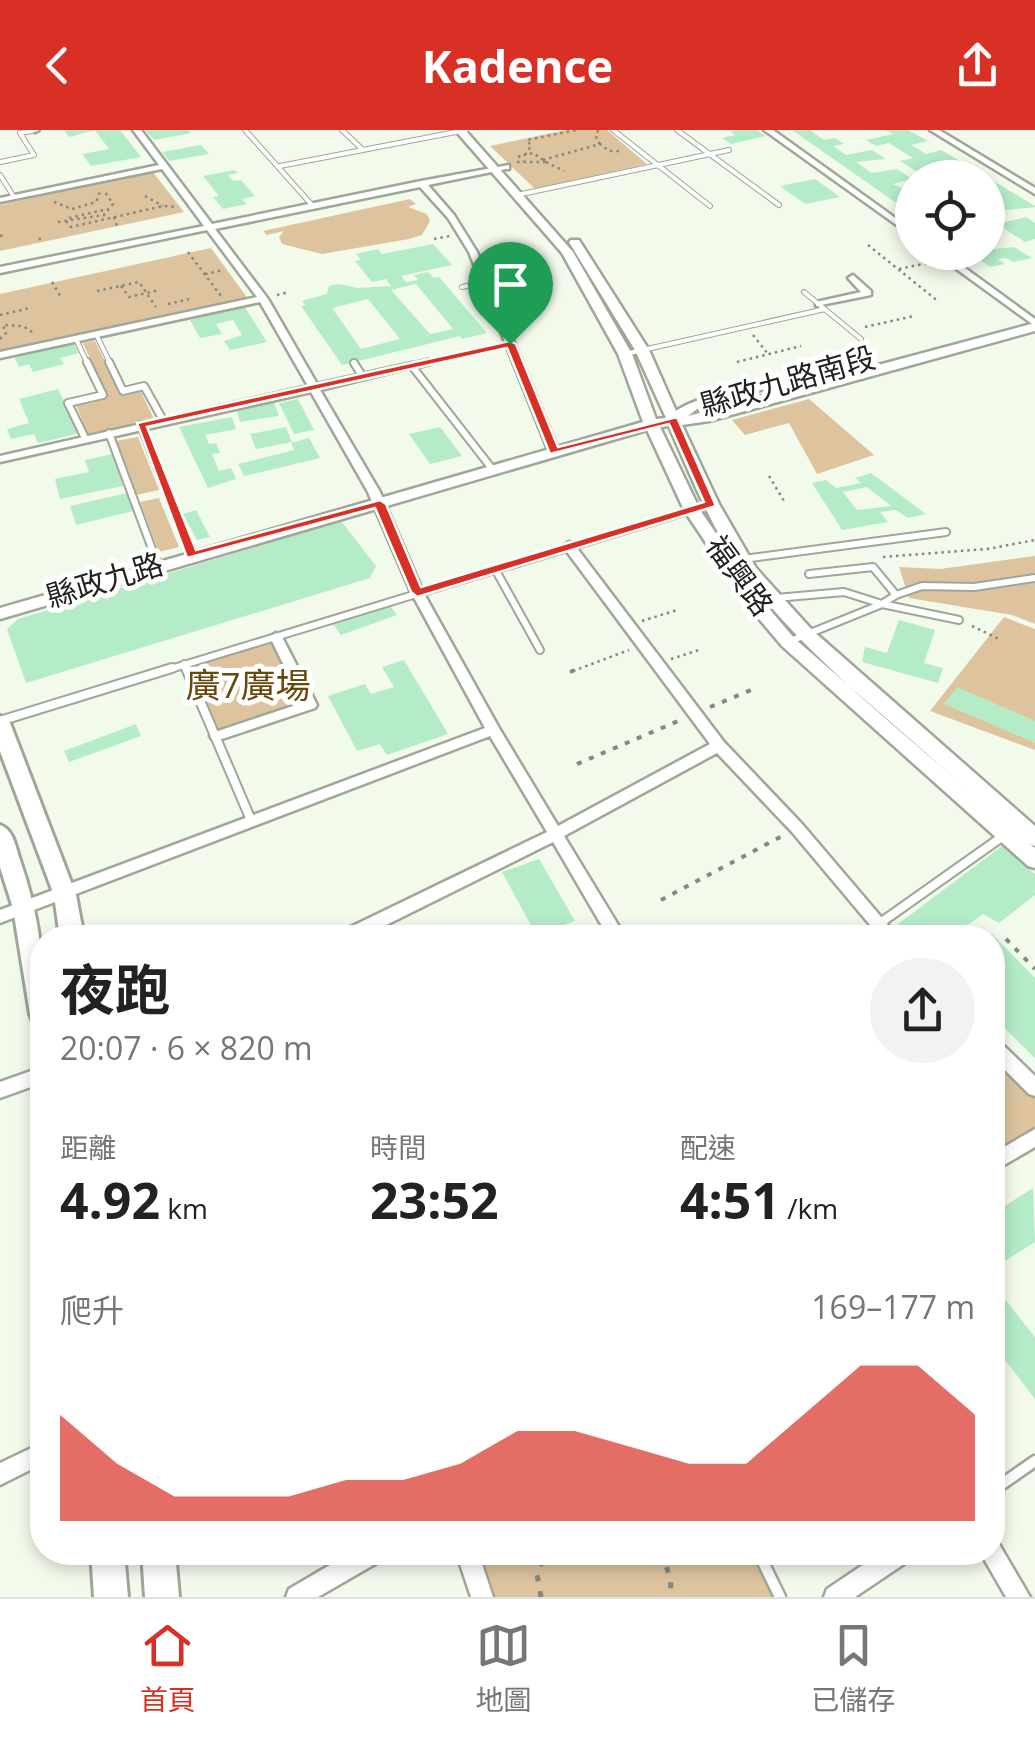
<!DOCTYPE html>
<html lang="zh-TW">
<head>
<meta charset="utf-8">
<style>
  :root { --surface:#fff; --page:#f2f2f2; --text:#222; --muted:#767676; --line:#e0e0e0; --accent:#d93025 }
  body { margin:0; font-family:"Open Sans","Noto Sans TC",sans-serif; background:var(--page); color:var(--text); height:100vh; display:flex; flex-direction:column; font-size:38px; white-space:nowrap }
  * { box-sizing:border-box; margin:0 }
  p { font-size:32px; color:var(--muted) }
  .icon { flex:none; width:55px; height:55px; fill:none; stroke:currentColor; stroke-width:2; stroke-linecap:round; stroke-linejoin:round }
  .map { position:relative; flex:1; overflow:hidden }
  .side { position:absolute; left:30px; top:795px; width:975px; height:640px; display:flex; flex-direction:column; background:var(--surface); border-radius:40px; box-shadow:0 5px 15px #0003 }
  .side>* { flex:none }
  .tools { position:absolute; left:895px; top:30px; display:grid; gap:20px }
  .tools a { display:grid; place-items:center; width:110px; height:110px; border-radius:50%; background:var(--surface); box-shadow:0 5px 15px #0003; font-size:50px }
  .pin { position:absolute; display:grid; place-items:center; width:85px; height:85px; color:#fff; margin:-102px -42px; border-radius:50% 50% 50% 0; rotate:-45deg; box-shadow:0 0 10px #0007 }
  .pin .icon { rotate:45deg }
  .round { display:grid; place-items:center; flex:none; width:105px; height:105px; border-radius:52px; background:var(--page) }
  .head { display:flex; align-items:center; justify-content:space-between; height:170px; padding:0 30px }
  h1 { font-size:55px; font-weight:700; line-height:75px }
  .stats { display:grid; grid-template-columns:repeat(3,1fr); gap:15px; height:170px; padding:10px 30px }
  .stats div { display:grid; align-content:center }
  .stats b { font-size:50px; font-weight:700 }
  .stats small { font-size:28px; font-weight:400 }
  .stats p { font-size:28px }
  .chart { height:280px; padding:20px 30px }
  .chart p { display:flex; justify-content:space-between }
  .chart svg { width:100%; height:180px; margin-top:10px; fill:var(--accent); opacity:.7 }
  header { display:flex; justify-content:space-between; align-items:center; height:130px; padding:0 30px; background:var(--accent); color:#fff; font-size:45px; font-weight:700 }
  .menu { display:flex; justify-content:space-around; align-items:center; height:140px; border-top:2px solid var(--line); background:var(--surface); font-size:28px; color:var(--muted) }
  .menu a { display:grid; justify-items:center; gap:5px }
  .menu .active { color:var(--accent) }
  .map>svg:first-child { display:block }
</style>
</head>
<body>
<header><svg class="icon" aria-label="back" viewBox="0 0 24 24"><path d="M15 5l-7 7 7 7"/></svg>Kadence<svg class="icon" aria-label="share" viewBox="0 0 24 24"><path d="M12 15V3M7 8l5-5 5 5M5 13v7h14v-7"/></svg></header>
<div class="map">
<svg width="1035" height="1467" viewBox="0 0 1035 1467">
  <rect width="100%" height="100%" fill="#f2faeb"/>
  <path fill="#dec49e" d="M566,0H607L647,34L535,59L490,16Z
    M152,41L184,82L0,121V75Z
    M410,69L416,74L408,77L427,84L430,91L422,105L409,109L322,124L282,114L279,107L284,101L267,105L263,101Z
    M211,118L249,170L0,223V164Z
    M95,211L121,264L140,260L154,289L88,304L76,275L108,268L83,213Z
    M809,269L874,325L817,344L789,293L745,305L732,290Z
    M138,307L159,360L136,365L116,311Z
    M159,368L179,417L159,422L140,372Z
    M1035,426V494L1012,485L909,468L899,437L940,439Z
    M1004,487L1035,499V620L930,581Z
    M276,507L310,575L217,606L184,534Z
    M992,915L1035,958V1007L992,1034Z
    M467,1423H758L780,1467H482Z"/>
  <path fill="#b4ecc8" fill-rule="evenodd" d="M64,0H120L141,27L91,36L82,24L109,19L95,0L69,7Z
    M145,0H188L191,3L154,10Z
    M738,0H757L766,6L731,14L722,8L735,5L730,1Z
    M792,0H810L824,10L835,8L844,14L833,16L846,25L872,20L886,29L856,32L872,43L897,39L912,49L893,54L912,63V84Z
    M886,0H908L928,11L911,15L926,24L941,20L970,37L1035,76V77L988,82V71L998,69L988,63V48H950L958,44L946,36L916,41L900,31L913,28L889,13L876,16L866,10L893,4Z
    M201,15L209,24L169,31L162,22Z
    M234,40L238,43L228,45L233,51L241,50L255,66L242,69L247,74L223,79L213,67L219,66L203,46Z
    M815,49L840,67L805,74L780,56Z
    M1026,87L1035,93V109L1025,112L997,94Z
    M433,114L452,135L401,146L406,152L418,150L414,145L428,142L434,148L439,147L487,203L462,209L460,206L342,235L301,176L305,175L302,171L327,164L329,156L338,154L358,158L391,156L386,149L372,152L355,131L361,130L356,124L378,119L382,124ZM416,154L453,199L430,204L391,160ZM368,169L400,209L361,219L332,178Z
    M1014,117L1032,128L1014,132L1006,128L998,129L1005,134L990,137L969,122Z
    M244,176L267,212L230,220L224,211L242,205L233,190L216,194L222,204L200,208L190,190Z
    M74,213L79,223L60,228L64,234L33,242L29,234L19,237L14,226Z
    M58,259L80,303L38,313L34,304L11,309L7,299L29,293L19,269Z
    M298,269L314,300L294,304L279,273Z
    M274,272L279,286L240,292L236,278Z
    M232,287L236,299L205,305L209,314L216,313L220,323L212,324L219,341L231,338L236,349L208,358L179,297Z
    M286,297L292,312L256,319L250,304Z
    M440,297L462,326L430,334L409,304Z
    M309,308L320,328L244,346L238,334L294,320L291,313Z
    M113,324L123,356L60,369L55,349L89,342L85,330Z
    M871,343L926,384L908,388L896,380L880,382L888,392L842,400L812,353L826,350L836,358L861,353L855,348ZM867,357L891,376L857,380L843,362Z
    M127,363L133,381L76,395L70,376Z
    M196,380L210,407L197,410L183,384Z
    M341,391L376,436L370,448L26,553L7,499L18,489Z
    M387,472L397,485L341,505L331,492Z
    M899,490L935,500L924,533L943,538L938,553L862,532L865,517L887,523Z
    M404,530L448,604L387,625L380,614L357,621L328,566L365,554L371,564L394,557L382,537Z
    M957,557L1035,591V613L944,574Z
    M136,594L141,606L69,632L64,621Z
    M1002,716L1035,744V765L999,793L983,784L949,808H913L898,794Z
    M539,729L575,791L536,805L502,742Z
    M992,804L1035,848V928L992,886V808H985Z
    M1033,1058L1035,1112L992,1139V1084Z
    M992,1153L1035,1207V1269L992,1213Z"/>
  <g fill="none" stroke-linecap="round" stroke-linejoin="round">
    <g stroke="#9fa799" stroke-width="6">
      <path id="service-far3" d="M245,0L312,75
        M342,0L363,20
        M613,0L710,76
        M677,0L779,75
        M0,32L34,25L20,3L32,1
        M280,36L466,0
        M0,45L14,67
        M517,65L729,20
        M462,157L486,152
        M804,162L861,209
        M96,204L111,235
        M76,209L88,235
        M625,224L825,179
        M417,235L510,214"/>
    </g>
    <g stroke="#9fa799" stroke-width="10">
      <path id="service-far2" d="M109,232L123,261L144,256L163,290
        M429,232L412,236L493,340
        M354,233L363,247
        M141,295L191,425
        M109,303L158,435
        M85,308L68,273L103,265L87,232
        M743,429L946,402
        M495,439L540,520
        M809,444L873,437L896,465L882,474
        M896,465L922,456L974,457L1035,448
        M776,468L844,462L882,474L788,512
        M882,474L959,490
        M184,534L187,541
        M164,541L711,374"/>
    </g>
    <g stroke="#9fa799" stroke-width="12">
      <path id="service-far1" d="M186,538L251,690
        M0,591L172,538
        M374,793L387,808
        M859,808L1006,704"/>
    </g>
    <g stroke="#9fa799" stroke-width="15">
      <path id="service" d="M992,1361L1035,1331
        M758,1422L780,1467"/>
    </g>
    <g stroke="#9fa799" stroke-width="5">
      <path id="minor" d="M28,0H39L35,2Z
        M133,0H141L212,94L421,51L509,35V39H506L428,55L454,85L477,122L559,322L554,325L549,322L469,122L448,88L420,57L215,99L268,169L317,254L412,233L417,236L320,260L380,362L423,462L499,598L558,696L710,614L565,419L563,416L569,412L573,413L724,612L802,694L899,808H881L792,702L717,623L564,706L626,808H609L553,712L360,808H336L338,803L547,702L490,606L0,793V780L485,598L411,462L368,362L311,262L0,332V326L308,256L260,172L0,228V222L257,167L207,100L0,143V137L204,96L162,39L0,72V68L159,35Z
        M764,0H773L912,100V106Z
        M930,0H939L1035,58V64Z
        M933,122H943L1035,189V196Z
        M853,145L871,161V165L816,176V172L861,162L848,148Z
        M276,503L282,507L317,575L315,578L222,609H212L210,606L212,603L302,573L270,507Z
        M992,908L998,910L1035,946V966L1029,964L992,927Z
        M42,937V953L0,968V952Z
        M1035,999V1017L992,1042V1024Z
        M42,1313V1334L0,1355V1333Z
        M992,1412L999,1414L1030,1467H1006L980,1422H992Z
        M352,1422H385L382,1430L318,1467H286L289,1459Z
        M456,1422H478L493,1467H471Z
        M882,1422H913L910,1430L855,1467H824L827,1459Z"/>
    </g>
    <g stroke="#9fa799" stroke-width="5">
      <path id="tertiary" d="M455,0H465L573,122L632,224L656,289L666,288L635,220L569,112L571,110H579L649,220L676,281C691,270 753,250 767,258L697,279L688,286L1035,193V201L709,291L682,295L719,374L756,438L812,500L1035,696V716L1030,714L1035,718V738L1028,736L782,516L749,477L684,380L647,300L0,489V478L643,292L618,224L562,123ZM669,296C691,346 712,401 745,445C808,529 908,606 987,676L794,508L761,469L700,380L660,297Z"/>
    </g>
    <g stroke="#9fa799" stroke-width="6">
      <path id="secondary" d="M0,586L10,593L76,765L84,808H60L54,765L0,621Z
        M0,695C13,700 15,714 19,727C39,785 46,833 42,895L33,892L30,884L13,778L0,737Z
        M91,1422H124L128,1467H94Z
        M142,1422H175L179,1467H145Z"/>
    </g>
    <path stroke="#84887f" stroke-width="2.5" stroke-dasharray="2.5 4" stroke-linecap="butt" d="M598,0L596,9L600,14
      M525,25L531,16L527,10L577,0
      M543,30L600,14L609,21H619
      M517,32H546L533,23L519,26L523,31
      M546,32L564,41
      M145,66L163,76
      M54,72L72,79L96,72L100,62
      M114,87L117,96
      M69,88L108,79
      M66,91L71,97L163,76L178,77
      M58,92L104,85L113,74L105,62
      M0,106L6,105
      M39,108L42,112
      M434,109L450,106
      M868,115L939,172
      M188,122L221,166
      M899,139L932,132
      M205,144L224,140
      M52,152L61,167
      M121,156L129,167L159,160
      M97,161L139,152L156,177
      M277,165L289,162
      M168,174L189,169
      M0,185L30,178
      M865,197L914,186
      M753,205L768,224
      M0,209L6,203L3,195L23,196L35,204
      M737,232L801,216
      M769,346L784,371
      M883,427L987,419L1035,410
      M642,491L677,480
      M972,496L999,509
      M671,529L699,520
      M573,541L629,520"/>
    <path stroke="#84887f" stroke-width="4" stroke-dasharray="5 8" stroke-linecap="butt" d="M570,542L580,538
      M710,577L756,558
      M577,634L683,589
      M661,770L784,705
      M1006,809L1035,839"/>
    <path stroke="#84887f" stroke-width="5" stroke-dasharray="6 10" stroke-linecap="butt" d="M661,1422L671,1450L670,1467
      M541,1467L537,1444L546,1422"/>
    <use href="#service-far3" stroke="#fff" stroke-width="4"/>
    <use href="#service-far2" stroke="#fff" stroke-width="6"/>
    <use href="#service-far1" stroke="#fff" stroke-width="8"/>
    <use href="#service" stroke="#fff" stroke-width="10"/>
    <use href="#minor" fill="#fff" fill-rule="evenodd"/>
    <use href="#tertiary" fill="#fff" fill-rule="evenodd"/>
    <use href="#secondary" fill="#fff" fill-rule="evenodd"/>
  </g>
  <path fill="#d93025" stroke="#fff" stroke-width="2.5" fill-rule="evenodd" d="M510,211L516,214L558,317L677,287L716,376L417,467L411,462L375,378L187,428L137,293ZM507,218L550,324L669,294L704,372L421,457L386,374L380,370L196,420L147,297Z"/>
  <g text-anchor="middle" stroke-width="10" stroke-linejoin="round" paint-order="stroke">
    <g font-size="30" fill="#21231e" stroke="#fff">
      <text transform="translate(788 252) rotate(-16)" y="10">縣政九路南段</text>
      <text transform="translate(739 446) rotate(54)" y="10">福興路</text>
      <text transform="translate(105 451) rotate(-17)" y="10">縣政九路</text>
    </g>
    <g font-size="35" fill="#68480b" stroke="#fff">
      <text x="248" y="568">廣7廣場</text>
    </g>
  </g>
</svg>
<div class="tools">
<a><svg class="icon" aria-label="locate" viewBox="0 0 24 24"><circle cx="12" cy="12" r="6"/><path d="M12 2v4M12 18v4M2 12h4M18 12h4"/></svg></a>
</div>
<div class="pin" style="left:510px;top:214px;background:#1e9e55"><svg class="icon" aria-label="arrive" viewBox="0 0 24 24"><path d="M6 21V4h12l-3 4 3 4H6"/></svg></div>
<section class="side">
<div class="head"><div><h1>夜跑</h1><p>20:07 · 6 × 820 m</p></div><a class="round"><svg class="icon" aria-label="share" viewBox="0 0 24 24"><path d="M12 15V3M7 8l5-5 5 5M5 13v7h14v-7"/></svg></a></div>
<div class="stats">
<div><p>距離</p><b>4.92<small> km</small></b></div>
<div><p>時間</p><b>23:52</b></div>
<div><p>配速</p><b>4:51<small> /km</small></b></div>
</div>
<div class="chart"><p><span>爬升</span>169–177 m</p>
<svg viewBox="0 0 160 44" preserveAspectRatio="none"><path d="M0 44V18L10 30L20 38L30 38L40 38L50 34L60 34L70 30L80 22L90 22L100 26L110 30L120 30L130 18L140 6L150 6L160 18V44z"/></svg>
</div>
</section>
</div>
<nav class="menu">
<a class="active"><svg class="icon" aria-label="home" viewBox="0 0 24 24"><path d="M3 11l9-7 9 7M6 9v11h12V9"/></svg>首頁</a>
<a><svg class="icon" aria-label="map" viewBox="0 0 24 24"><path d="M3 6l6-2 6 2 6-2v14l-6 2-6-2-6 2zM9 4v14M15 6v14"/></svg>地圖</a>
<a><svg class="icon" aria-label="saved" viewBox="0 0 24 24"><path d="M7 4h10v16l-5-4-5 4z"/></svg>已儲存</a>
</nav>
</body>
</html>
